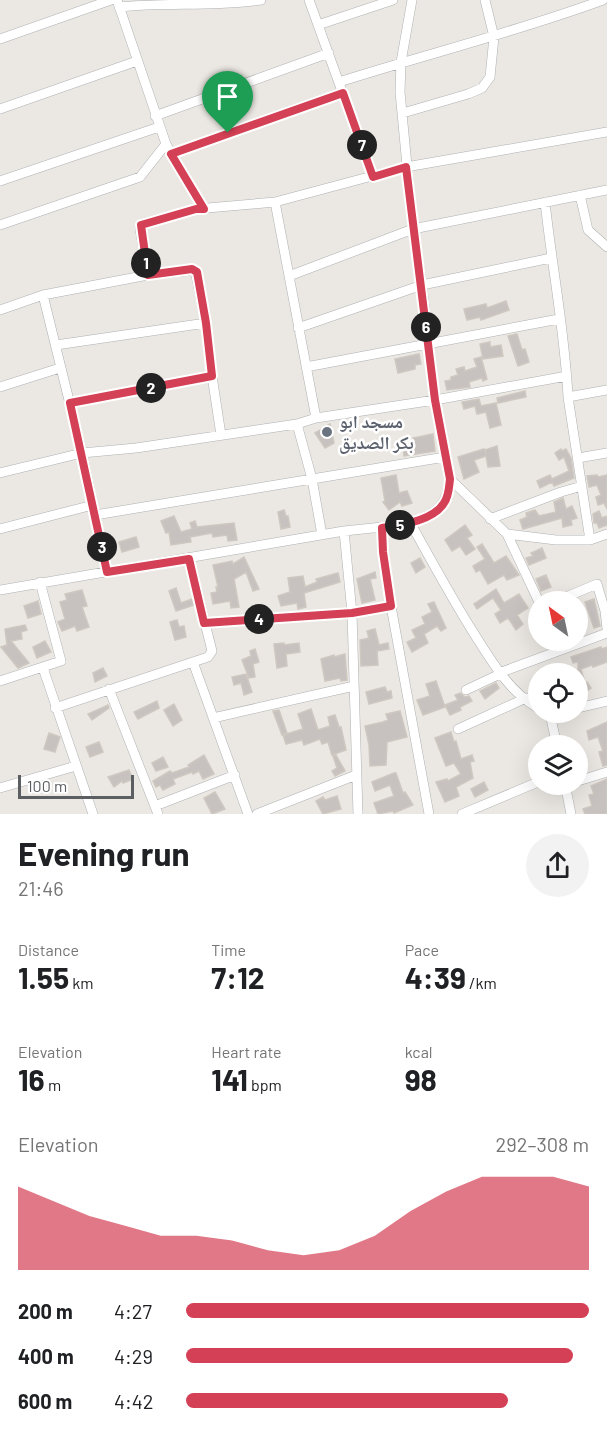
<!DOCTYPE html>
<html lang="en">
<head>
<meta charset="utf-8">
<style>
  :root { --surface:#fff; --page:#f2f2f2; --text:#202124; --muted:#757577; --accent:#d44055 }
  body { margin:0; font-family:Barlow,"Noto Naskh Arabic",sans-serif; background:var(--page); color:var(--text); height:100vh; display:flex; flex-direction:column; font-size:22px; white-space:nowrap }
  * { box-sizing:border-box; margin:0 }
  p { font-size:20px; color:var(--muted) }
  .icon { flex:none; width:33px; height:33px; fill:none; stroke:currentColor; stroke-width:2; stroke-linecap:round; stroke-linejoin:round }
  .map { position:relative; height:814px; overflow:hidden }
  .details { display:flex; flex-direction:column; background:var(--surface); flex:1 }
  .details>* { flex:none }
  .needle { width:39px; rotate:327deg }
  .buttons { position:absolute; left:528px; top:591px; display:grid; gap:12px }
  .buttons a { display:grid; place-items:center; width:60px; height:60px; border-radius:50%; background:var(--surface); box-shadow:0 6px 24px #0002; font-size:30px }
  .scale { position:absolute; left:18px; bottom:15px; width:116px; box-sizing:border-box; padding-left:6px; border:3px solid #5b5f61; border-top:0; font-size:16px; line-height:21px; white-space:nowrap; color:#5b5f61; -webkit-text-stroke:4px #fff; paint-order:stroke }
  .pin { position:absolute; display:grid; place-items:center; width:51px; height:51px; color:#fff; margin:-62px -26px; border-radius:50% 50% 50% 0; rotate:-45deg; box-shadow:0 0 6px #0007 }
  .pin .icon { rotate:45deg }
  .km { position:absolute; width:30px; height:30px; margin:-15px; border-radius:50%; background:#222; color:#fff; font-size:16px; line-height:30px; text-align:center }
  .round { display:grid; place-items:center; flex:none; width:63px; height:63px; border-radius:32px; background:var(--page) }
  .summary { display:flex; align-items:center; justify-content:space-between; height:102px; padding:0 18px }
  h1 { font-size:33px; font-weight:700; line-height:45px }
  .metrics { display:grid; grid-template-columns:repeat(3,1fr); gap:9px; height:102px; padding:6px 18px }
  .metrics div { display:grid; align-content:center }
  .metrics b { font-size:30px; font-weight:700 }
  .metrics small { font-size:16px; font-weight:400 }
  .metrics p { font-size:16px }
  .chart { height:168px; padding:12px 18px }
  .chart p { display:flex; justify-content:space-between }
  .chart svg { width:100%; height:108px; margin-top:6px; fill:var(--accent); opacity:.7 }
  ul { padding:0 18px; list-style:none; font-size:20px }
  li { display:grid; grid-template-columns:96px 72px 1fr; align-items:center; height:45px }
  li i { height:15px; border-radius:8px; background:var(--accent) }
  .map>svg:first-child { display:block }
</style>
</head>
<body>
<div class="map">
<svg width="607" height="814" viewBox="0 0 607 814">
  <rect width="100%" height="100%" fill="#ebe7e2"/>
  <path fill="#c7c2bf" stroke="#cfc8c1" stroke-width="1.5" d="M506,301L509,310L481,320L480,317L467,320L464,309L486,304L487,308Z
    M517,334L522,350L525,349L529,362L518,366L508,336Z
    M490,342V347L501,345L503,356L483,359L480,344Z
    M419,354L421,364L415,365V369L398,373L395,359Z
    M481,357L487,379L483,381L482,378L469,382L470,387L447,390L445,381L451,380V377L458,375L456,369L464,367L465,371L477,367L474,359Z
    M525,391L526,397L498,403L497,398Z
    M479,399L481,406L496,403L501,425L490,428L486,412L477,414L475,406L464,409L462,402Z
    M330,424L334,443L325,448L315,433Z
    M433,434L435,451L404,456L403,447L414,444L413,438Z
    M497,446L500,466L488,467L486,456L474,460L479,472L464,479L458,457L484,449L486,454L485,450Z
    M561,449L562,451L566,449L571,458L574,478L554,486L552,482L540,488L537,481L550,475L552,479L569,471L564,457L559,460L555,453Z
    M396,475L399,493L407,491L412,503L402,506L400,502L389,510L383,502L385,501L381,478Z
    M597,475L598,477L607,475V509L604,503L598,505L596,497L601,495L597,485L589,487L587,476Z
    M563,498L566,509L572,506L577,518L571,520L572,525L563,527L562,518L523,529L520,520L527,517L526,513L535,510L539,516L556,512L554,502Z
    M284,510L286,516H288L290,527L281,529L278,512Z
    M599,511L602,518L607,516V525L599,528L597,523H594L593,514Z
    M174,516L181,532L192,529L190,523L195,521L197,527L234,523L237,540L228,541L227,535L213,537L212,533L190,537L191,542L171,545L169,532L166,533L161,521Z
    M465,525L472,535L467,538L475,549L466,555L460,546L452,551L445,540Z
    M136,537L139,547L122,552L119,542Z
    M482,544L494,563L506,556L519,575L507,580L504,575L488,584L480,570L476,572L473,566L485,559L477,547Z
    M542,548L546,558L529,565L526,558L533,556L531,553Z
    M244,557L259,589L253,591L246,572L234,579L239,607L231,608L230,601L213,604L211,593L217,592L216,587H218L213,565L232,561L233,564Z
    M420,558L425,567L416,573L411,563Z
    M375,572L376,578L370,579L375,600L362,603L357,579Z
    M338,573L340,582L304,593L306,607L298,609L297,603L281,606L278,596L290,592L288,578L303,576L305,587L317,582L316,579Z
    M546,575L551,587L541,591L536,579Z
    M176,588L181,603L192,599L194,605L176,611L169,591Z
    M496,589L504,603L519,594L528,608L517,615L523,624L516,630L508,618L500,623L495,614L501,610L493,598L477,609L474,604Z
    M82,590L87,606L82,607L89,627L77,631L75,626L62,631L58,622L65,619L60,602L67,600L65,594Z
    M594,599L600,626L594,628L585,602Z
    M38,601L41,614L28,618L24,606Z
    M434,602L446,628L441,631L437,626L424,634L428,643L412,652L407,642L416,638L412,630L425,624L422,617L432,612L428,604Z
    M177,620L179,627L184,626L186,637L175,640L170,622Z
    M25,625L27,630L21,632L22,639L11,641L29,663L18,668L1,647L7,645L5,629Z
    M375,629L379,645L388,643L389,649L377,651L378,665L361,666L360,640L369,638L367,631Z
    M45,641L51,652L37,658L33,647Z
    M284,643V645L299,643L300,652L286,654L287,666L277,668L274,644Z
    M601,647L602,649L607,647V662L593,667L592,665L581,669L585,683L587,682L591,688L578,697V662L573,663L571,657Z
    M255,649L259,662L253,664L255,677L249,678L242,660L251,656L250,651Z
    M345,654L347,680L341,681L340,678L325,681L321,659L334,655V657Z
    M103,668L107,676L95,682L93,673Z
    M246,674L252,692L244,695L241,683L234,685L232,677Z
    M436,681L445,707L423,715L417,700L430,696L426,684Z
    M496,683L499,688L485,699L480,691Z
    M385,687L387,692L391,691L392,698L369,704L366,692Z
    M460,693L465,697L469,696L472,701L460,707L461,710L450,715L445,705L458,700L455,695Z
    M157,701L159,708L138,719L134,712Z
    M174,704L182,720L173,726L164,710Z
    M108,705L109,708L92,720L88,714Z
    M311,709L318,730L330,726L328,717L335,715L339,727H341L346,750L332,755L328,742L322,744L320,739L304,745L302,740L286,744L283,735L303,729L298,714Z
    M279,710L287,733L282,735L273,711Z
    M400,711L407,737L387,742L386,765L370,766L369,745L365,726L383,722L388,720L386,714Z
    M607,722V765L603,766L599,752L603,751L598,737L589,740L587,731Z
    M451,732L454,742L456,741L461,759L472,755L474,761L470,762L473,778L456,787L459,796L445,802L436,782L447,779L448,781L461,774L454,763L446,766L435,738Z
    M49,733L60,737L55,752L44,749Z
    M99,742L103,752L90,757L86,747Z
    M204,755L214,774L203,779L199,771L193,774L192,772L173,779L175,784L163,790L160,785L156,787L153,781L170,771L172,773L189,767L188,765Z
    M336,755L345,771L335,776L332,771L337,768L333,756Z
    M163,757L168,767L156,771L152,763Z
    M129,770L133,779L123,783L122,781L114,787L108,777Z
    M394,773H396L403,793L405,792L413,805L394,813L393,811L378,814L374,803L394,796L390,785L375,791L372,782Z
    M607,779V814H585L583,809L592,806L589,795L594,794L591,786Z
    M484,782L488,790L475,797L471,789Z
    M215,792L225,809L212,814L204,798Z
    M337,796L341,809L323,814L316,801L323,797L325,800Z"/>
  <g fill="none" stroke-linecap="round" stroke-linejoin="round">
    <g stroke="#aeb1b3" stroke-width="10">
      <path id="minor" d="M117,0L166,144L204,209
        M309,0L373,177
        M119,7C166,2 214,7 261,0
        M318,25L393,0
        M0,39L111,0
        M339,82C427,54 516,32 603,0
        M0,109L137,61
        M403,113L468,94L482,88L490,77L494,37L485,0
        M155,116L329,53
        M171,154L343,92
        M0,181L159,127
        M580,195L588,230L607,247
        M275,202L316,418
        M545,202C552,267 565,332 568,397L590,540
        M0,225L140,177L166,144
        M148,275L140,229L141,225L144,223L196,209L275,202L406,167L607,132
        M289,276L413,229L607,190
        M43,295L82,453L107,572
        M0,310L43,295L148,275L195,270L206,323L212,376L221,435
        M298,328L422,285L551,258
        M56,345L206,323
        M306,367L559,319
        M0,387L60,368
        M568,397L607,390
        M70,403L212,376
        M297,424L312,479L322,535
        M578,458L607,453
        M0,473L82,453L136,448L297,424L316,418L435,400L567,376
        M450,479L507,534L556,540H590L607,534
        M95,515L445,457
        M490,519L561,492L582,486
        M411,524C437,511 446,509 450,479L435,400L422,285L413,229L400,92L401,62L412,0
        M382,528L383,552L391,606L429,814
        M0,529L93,505
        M344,531L352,613L358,814
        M507,534L539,602
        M189,559L212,651L208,657L193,662
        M0,590L344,531L411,524C431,560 451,597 473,632C491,660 508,691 538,708
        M554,602L597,584L605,611H607
        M605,611L607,629
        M204,623L352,613L391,606
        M43,668L93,814
        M499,673L607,633
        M0,681L61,661L40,582
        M109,689L158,814
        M466,690L500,674
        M55,708L193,662L248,814
        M578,708L607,701
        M548,712L550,714L557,746
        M213,718L354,686
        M458,729L526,698
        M578,781L607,772
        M565,784L571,814
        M0,788L76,766
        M155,806L235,775
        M257,814L356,775
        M462,814L538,782"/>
    </g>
    <use href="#minor" stroke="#fff" stroke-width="9"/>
  </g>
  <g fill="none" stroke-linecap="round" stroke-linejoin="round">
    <g stroke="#fff" stroke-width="12">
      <path id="route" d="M343,93L373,177L406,167L435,400L450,479C449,487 449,496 444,503C433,521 401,525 382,528L383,552L391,606L352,613L204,623L189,559L107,572L70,403L212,376L206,323L197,272L192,269L148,275L141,225L196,209H204L171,154Z"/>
    </g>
    <use href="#route" stroke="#d44055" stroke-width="8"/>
  </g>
  <circle fill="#6b7280" stroke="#fff" stroke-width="2" cx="327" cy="432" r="6"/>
  <g text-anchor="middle" stroke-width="5" stroke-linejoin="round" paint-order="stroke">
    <g font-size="18" font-weight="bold" fill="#5b616d" stroke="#fff" text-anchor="start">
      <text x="339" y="428">مسجد ابو<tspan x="339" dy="21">بكر الصديق</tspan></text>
    </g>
  </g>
</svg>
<div class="buttons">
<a><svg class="needle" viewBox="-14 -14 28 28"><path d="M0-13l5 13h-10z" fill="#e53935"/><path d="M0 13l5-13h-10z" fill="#757577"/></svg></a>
<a><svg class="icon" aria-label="locate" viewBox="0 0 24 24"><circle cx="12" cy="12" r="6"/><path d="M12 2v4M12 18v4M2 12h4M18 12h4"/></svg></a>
<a><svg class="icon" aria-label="layers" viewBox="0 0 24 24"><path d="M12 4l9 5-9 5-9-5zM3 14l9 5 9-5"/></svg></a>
</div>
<div class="scale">100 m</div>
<div class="pin" style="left:228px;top:133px;background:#1e9e55"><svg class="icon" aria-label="arrive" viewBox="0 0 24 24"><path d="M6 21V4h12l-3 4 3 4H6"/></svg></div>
<b class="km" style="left:146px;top:263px">1</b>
<b class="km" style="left:151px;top:388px">2</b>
<b class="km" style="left:102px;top:547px">3</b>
<b class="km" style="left:259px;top:619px">4</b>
<b class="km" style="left:400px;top:525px">5</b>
<b class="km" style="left:426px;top:327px">6</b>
<b class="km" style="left:362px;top:145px">7</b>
</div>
<section class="details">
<div class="summary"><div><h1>Evening run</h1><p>21:46</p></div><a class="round"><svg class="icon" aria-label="share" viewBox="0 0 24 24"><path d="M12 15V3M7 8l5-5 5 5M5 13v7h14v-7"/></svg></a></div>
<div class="metrics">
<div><p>Distance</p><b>1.55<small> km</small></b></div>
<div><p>Time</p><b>7:12</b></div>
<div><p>Pace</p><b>4:39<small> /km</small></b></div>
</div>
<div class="metrics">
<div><p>Elevation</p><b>16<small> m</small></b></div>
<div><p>Heart rate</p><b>141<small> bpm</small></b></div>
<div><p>kcal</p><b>98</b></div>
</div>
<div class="chart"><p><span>Elevation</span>292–308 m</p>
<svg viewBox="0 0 160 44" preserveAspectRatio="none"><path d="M0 44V10L10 16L20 22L30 26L40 30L50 30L60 32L70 36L80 38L90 36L100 30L110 20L120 12L130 6L140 6L150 6L160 10V44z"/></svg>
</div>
<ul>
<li><b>200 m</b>4:27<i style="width:100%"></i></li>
<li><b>400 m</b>4:29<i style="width:96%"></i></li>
<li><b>600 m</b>4:42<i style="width:80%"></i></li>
</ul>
</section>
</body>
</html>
